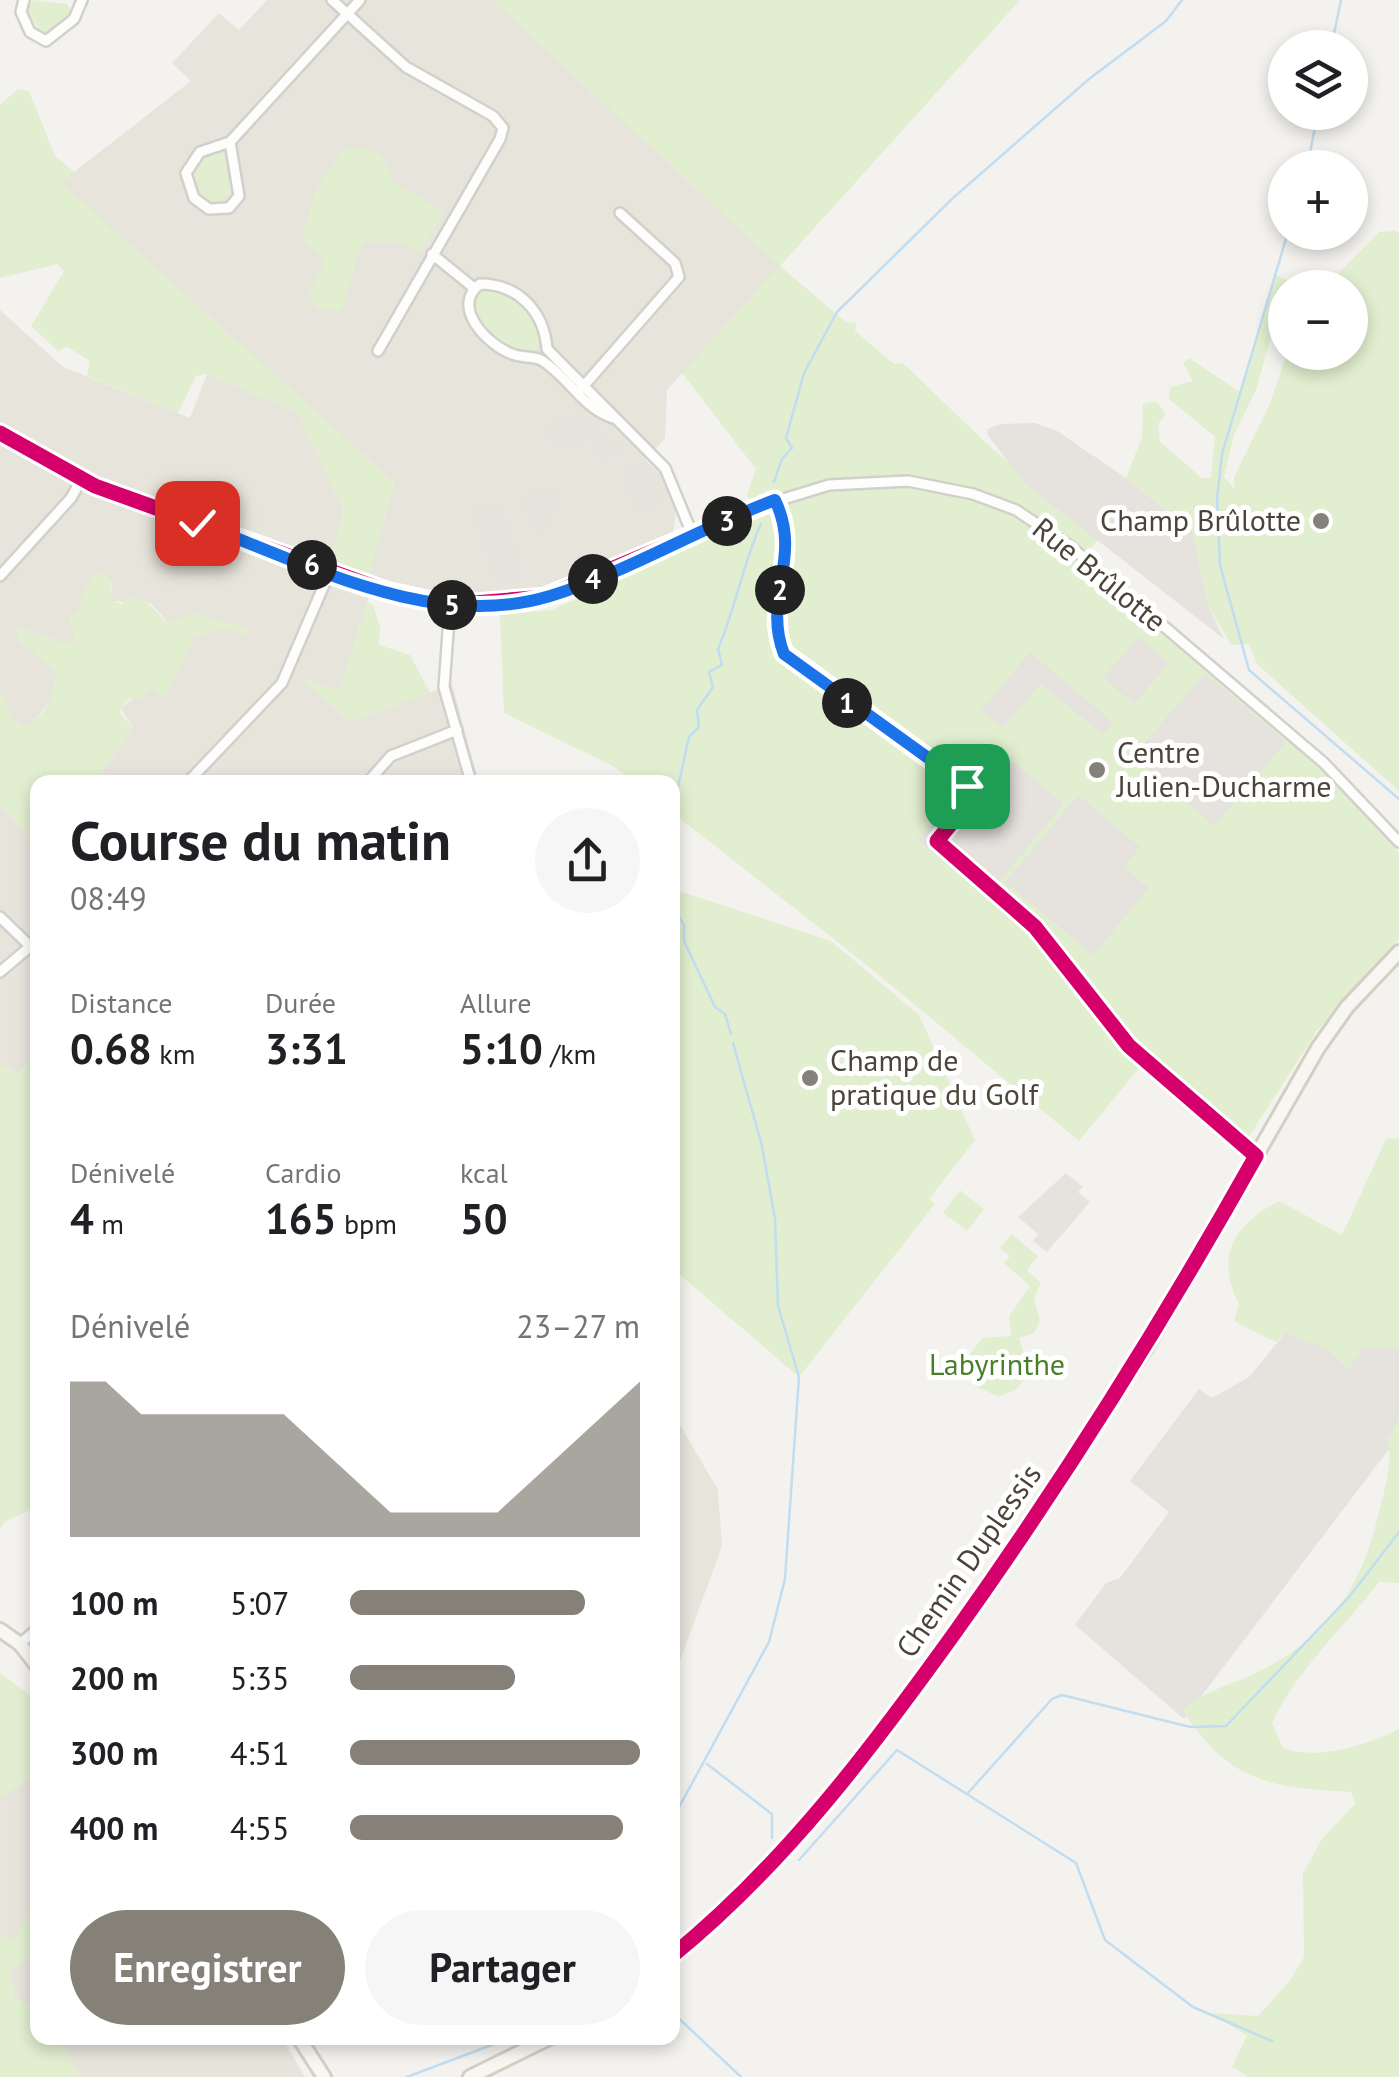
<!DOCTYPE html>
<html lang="fr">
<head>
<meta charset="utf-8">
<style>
  :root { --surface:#fff; --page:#f6f6f6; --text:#202124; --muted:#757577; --accent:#868178 }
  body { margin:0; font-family:"PT Sans",sans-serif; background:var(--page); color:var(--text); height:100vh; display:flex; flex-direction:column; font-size:38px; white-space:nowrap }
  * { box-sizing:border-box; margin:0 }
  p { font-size:32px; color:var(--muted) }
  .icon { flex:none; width:55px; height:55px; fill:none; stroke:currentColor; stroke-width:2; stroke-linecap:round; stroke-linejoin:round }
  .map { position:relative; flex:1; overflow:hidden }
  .sheet { position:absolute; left:30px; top:775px; width:650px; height:1270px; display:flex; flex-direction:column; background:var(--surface); border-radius:20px; box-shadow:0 5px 15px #0003 }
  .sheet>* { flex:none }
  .tools { position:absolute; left:1268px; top:30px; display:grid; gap:20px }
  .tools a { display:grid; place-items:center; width:100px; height:100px; border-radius:50%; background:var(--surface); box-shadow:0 5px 15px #0003; font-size:50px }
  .pin { position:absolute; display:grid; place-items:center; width:85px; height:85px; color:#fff; margin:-42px; border-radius:20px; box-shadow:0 5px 15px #0006 }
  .km { position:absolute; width:50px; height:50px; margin:-25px; border-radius:50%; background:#222; color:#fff; font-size:28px; line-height:50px; text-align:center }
  .round { display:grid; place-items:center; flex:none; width:105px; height:105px; border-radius:52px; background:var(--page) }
  .headline { display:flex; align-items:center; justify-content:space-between; height:170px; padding:0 40px }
  h1 { font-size:55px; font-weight:800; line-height:75px }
  .metrics { display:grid; grid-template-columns:repeat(3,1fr); gap:15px; height:170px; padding:10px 40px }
  .metrics div { display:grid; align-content:center }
  .metrics b { font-size:42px; font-weight:800 }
  .metrics small { font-size:28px; font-weight:400 }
  .metrics p { font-size:28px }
  .chart { height:280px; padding:20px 40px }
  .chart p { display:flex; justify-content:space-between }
  .chart svg { width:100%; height:180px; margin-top:10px; fill:var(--accent); opacity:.7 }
  .button { display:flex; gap:20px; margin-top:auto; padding:20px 40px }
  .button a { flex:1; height:115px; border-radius:60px; background:var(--accent); color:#fff; font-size:40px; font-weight:800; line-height:115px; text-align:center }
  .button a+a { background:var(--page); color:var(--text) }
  ul { padding:0 40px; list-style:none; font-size:32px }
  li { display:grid; grid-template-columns:160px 120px 1fr; align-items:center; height:75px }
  li i { height:25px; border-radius:12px; background:var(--accent) }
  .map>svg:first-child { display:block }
</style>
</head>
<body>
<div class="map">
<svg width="1399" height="2077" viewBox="0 0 1399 2077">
  <rect width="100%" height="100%" fill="#f4f2ee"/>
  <path fill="#e7e4dc" d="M267,0H493L780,266L667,390L665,438L646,460L659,472L676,513L673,533L576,577L530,592L443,596L440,614L369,597L339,691L303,679L350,722L452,684L479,782H95L133,727L120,708L151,687L165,697L194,637L224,628L247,634L246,628L169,624L151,603L112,601L111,582L80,606L76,641L64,644L20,627L17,630L19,640L57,672L51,699L33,723L23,727L12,718L0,691V310L63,367L190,418L207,374L297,412L344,510L330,561L395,483L60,183L191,81L172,63L219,13L239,30Z
    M0,805L37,845V1054L18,1074L0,1065Z
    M672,1411L718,1490L722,1546L673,1680Z
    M37,1773V1903L13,1943L0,1935V1798Z
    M37,1953V2010L15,1998L8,1969Z
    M59,2038H282L305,2077H79Z"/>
  <path fill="#e6e2de" d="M1329,1280L1399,1325V1436L1184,1719L1075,1625L1106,1583L1120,1578L1169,1512L1130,1481L1199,1389L1212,1398L1249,1377Z"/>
  <path fill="#e1eecf" d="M32,0L67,4L72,13L52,33L41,34L27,11Z
    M493,0H1020L780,266L846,322L857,323L855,331L894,364L903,363L986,443L1099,540L1078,560C1133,607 1384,802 1399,855C1399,879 1399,915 1399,939L1317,1031L1239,1152L1139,1068L1079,1141L868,966L673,813L672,782H634L613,766L504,713L500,615L552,610L757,518L747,494L756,469L682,373L779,266Z
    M18,89L29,91L55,156L74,172L61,183L395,483L369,575L330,561L344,510L297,412L207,374L196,376L178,413L87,376L90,361L67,347L58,351L31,326L64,271L57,264L0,278V105Z
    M361,147L381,155L394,182L444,212L421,252L401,242H364C351,264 351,287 341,311L315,308L310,291L325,260L302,239L315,191L342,150Z
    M223,150L231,192L228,198L213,202L199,194L193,173L203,157Z
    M1395,231L1399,233V791L1257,664L1249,644L1231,645L1208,605L1193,532L1126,478L1142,437L1143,404L1156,401L1166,414L1158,424L1160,442L1202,478H1211L1215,437L1169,399L1170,387L1193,381L1183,363L1189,358L1240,392L1276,275L1287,280L1256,390L1234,435L1224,477L1235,489L1234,477L1269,406L1287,353L1350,352V288L1325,287L1379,232Z
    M483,288C515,292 530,307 541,336L536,349L520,353L486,333L473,302Z
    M97,573L108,574L113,601L122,604L126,597C150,597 153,611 169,624L192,613L247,628V634L224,628L194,637L165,698L151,687L140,699H129L120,708L121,715L133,727L95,782H38L37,845L0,805V691L12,718L23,727C45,719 54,694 57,672L19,640L17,630L19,627L64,644L75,641L69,617L77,613L90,578Z
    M367,602L373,605L380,627L379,645L410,655L430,692L350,722L300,678L339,691Z
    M673,889L831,941L919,1015L975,1140L929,1199L935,1204L799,1377L673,1269Z
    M37,1054V1507L4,1522L0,1529V1065L19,1074Z
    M1399,1138V1347L1362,1348L1349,1370L1327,1349L1286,1333L1276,1342L1234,1321L1239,1304C1214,1255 1235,1224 1279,1201L1342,1235L1386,1139Z
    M960,1190L984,1209L967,1231L943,1213Z
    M1012,1234L1038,1256L1027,1270L1041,1283L1034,1298L1040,1321L1034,1333L1019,1338C1028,1364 1033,1390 997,1396L973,1385L967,1359L982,1338L1011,1336L1009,1316L1030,1286L1004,1263L1010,1256L1000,1248Z
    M1399,1419V1583L1379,1582C1342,1630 1298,1668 1272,1723L1283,1748C1316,1761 1368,1745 1399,1729V2077H1249L1232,2067L1247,2035L1209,2013L1258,2016L1289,1982L1304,1957L1303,1873L1322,1839L1355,1804L1351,1792C1270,1787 1229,1783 1182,1709C1214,1686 1234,1685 1264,1669C1330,1634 1362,1586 1378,1515C1384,1490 1394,1465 1387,1440Z
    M0,1673L38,1701L37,1773L0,1798Z
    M36,1901L37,1953L9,1969L15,1998L37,2010L38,2038H59L79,2077H0V1935L13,1942Z"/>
  <path fill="#e6e3df" d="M581,413L623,451L603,460L593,437L570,447L567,442L556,446L545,435L559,421Z
    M1035,423L1057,431L1126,478L1193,532L1208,605L1224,639L1024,483L987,434L988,429L1000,424Z
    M628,466H639L651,475L648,489L659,493L651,514L639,509L628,485Z
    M544,486L560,496L539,532L528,525L535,512L524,506L532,493L538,497Z
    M500,505L521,578L497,584L476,511Z
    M1139,637L1169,663L1134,704L1103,678Z
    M1030,652L1113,722L1103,735L1041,684L1003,728L981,710Z
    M1205,673L1286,742L1214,826L1133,756Z
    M995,747L1064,804L986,897L918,840Z
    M1078,795L1140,847L1124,867L1149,888L1093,955L1005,882Z
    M1066,1173L1083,1187L1078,1192L1090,1202L1047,1252L1033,1241L1038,1234L1018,1217Z"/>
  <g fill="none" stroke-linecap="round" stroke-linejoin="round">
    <path stroke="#c0ddf1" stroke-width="2.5" d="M1331,48L1341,0
      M1307,168L1318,112
      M1288,232L1222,454L1217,499L1220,565L1249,670L1399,799
      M774,482L782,459L792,448L786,438L804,373L837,312L953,198L1089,79L1166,21L1182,0
      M672,814L689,737L699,727L697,710L713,687L709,672L722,665L718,649C735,610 743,563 761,524
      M672,904L684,925V941L715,1007L725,1014L731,1034
      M707,1764L772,1814V1838
      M968,1793L1052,1699L1062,1695L1190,1727L1226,1726L1350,1596L1399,1532
      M672,1820L769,1642L785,1579L799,1377L778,1306L775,1219L762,1146L733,1043
      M799,1860L897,1750L1076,1863L1105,1940L1193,2007L1272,2041
      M672,2012L741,2077
      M407,2077L497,2043L500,2038"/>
    <g stroke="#d2d0cb" stroke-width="14">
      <path id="street" d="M24,0L21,12L30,32L46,41L74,19L82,0
        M332,0L406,67L493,116L503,128L500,139L378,351
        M230,142L239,196L229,208L209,209L194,198L186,173L200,152Z
        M230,142L360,0
        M432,254L474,288
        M581,389L679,277L675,263L620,213
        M613,418C582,408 568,376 541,360C534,356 521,358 512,354C487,345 450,306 480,284C518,284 544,311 547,349L665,468L693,536
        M0,433L95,486L386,591L450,605L545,597L767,504L829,485L908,481L973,494L1016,510L1070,546L1324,763L1399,842
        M0,576L71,498L81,480
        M450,605L444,687L471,782
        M188,782L282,683L330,571
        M368,782L391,756L457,730
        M0,917L30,946
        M0,972L38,940
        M20,1644L38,1628"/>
    </g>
    <g stroke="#d3cfc5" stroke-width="18">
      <path id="secondary" d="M0,1630L20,1644L38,1667
        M672,1956L731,1905L818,1812L897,1713L981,1595L1146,1348L1318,1048L1347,1007L1399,952
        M299,2038L324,2077
        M470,2077L549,2038"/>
    </g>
    <use href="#street" stroke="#fdfdfc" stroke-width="9"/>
    <use href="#secondary" stroke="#f7f6f1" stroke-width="12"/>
    <g stroke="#fff" stroke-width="21">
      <path id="cycleway" d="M0,433L95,486L386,591L450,605L545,597L775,500C803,558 762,598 784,653L976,793L937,841L1035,927L1129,1046L1256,1156C1164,1320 1065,1478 956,1631C872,1748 785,1864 672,1956"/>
    </g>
    <use href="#cycleway" stroke="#d6006c" stroke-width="15"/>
  </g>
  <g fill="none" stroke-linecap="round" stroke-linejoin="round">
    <g stroke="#fff" stroke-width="20">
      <path id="route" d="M197,523C306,563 431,632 550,596C628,572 699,528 775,500C803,558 762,598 784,654L967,786"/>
    </g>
    <use href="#route" stroke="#1a73e8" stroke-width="12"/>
  </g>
  <g fill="#868178" stroke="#fff" stroke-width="4">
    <circle cx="1321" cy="521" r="10"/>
    <circle cx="1097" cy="770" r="10"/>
    <circle cx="810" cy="1078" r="10"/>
  </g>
  <g text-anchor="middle" stroke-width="10" stroke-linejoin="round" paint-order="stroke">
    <g font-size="30" fill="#4b4439" stroke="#fff" text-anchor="start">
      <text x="1301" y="531" text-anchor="end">Champ Brûlotte</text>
      <text x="1117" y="763">Centre<tspan x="1117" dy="34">Julien-Ducharme</tspan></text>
      <text x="830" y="1071">Champ de<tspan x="830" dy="34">pratique du Golf</tspan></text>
    </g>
    <g font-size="30" fill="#4b4439" stroke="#fff">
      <text transform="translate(1099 575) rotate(39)" y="10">Rue Brûlotte</text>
      <text transform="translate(969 1561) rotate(-55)" y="10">Chemin Duplessis</text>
    </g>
    <g font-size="30" fill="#4a7f2a" stroke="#fff">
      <text x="997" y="1375">Labyrinthe</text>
    </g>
  </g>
</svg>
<div class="tools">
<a><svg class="icon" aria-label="layers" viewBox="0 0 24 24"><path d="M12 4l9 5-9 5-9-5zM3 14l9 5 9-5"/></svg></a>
<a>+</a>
<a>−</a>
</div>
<div class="pin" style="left:967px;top:786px;background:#1e9e55"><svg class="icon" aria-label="arrive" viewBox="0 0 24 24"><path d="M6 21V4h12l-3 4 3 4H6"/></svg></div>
<div class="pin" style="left:197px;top:523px;background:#d93025"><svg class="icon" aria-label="check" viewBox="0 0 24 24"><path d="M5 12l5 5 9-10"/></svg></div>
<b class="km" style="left:847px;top:703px">1</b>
<b class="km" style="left:780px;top:590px">2</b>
<b class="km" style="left:727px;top:521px">3</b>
<b class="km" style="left:593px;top:579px">4</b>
<b class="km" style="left:452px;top:605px">5</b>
<b class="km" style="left:312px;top:565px">6</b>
<section class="sheet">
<div class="headline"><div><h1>Course du matin</h1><p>08:49</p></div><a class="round"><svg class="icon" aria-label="share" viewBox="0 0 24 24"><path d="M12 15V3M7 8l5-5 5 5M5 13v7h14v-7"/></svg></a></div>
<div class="metrics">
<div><p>Distance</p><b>0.68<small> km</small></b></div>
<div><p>Durée</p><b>3:31</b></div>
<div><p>Allure</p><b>5:10<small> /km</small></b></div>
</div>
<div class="metrics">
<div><p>Dénivelé</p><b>4<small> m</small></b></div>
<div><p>Cardio</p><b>165<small> bpm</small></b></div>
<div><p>kcal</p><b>50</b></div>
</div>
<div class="chart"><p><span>Dénivelé</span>23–27 m</p>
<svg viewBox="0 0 160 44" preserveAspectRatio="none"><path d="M0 44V6L10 6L20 14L30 14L40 14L50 14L60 14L70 22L80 30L90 38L100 38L110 38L120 38L130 30L140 22L150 14L160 6V44z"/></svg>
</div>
<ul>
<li><b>100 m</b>5:07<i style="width:81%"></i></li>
<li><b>200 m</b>5:35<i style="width:57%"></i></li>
<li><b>300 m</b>4:51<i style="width:100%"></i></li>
<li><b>400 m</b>4:55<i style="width:94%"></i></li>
</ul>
<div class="button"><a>Enregistrer</a><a>Partager</a></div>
</section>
</div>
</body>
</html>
